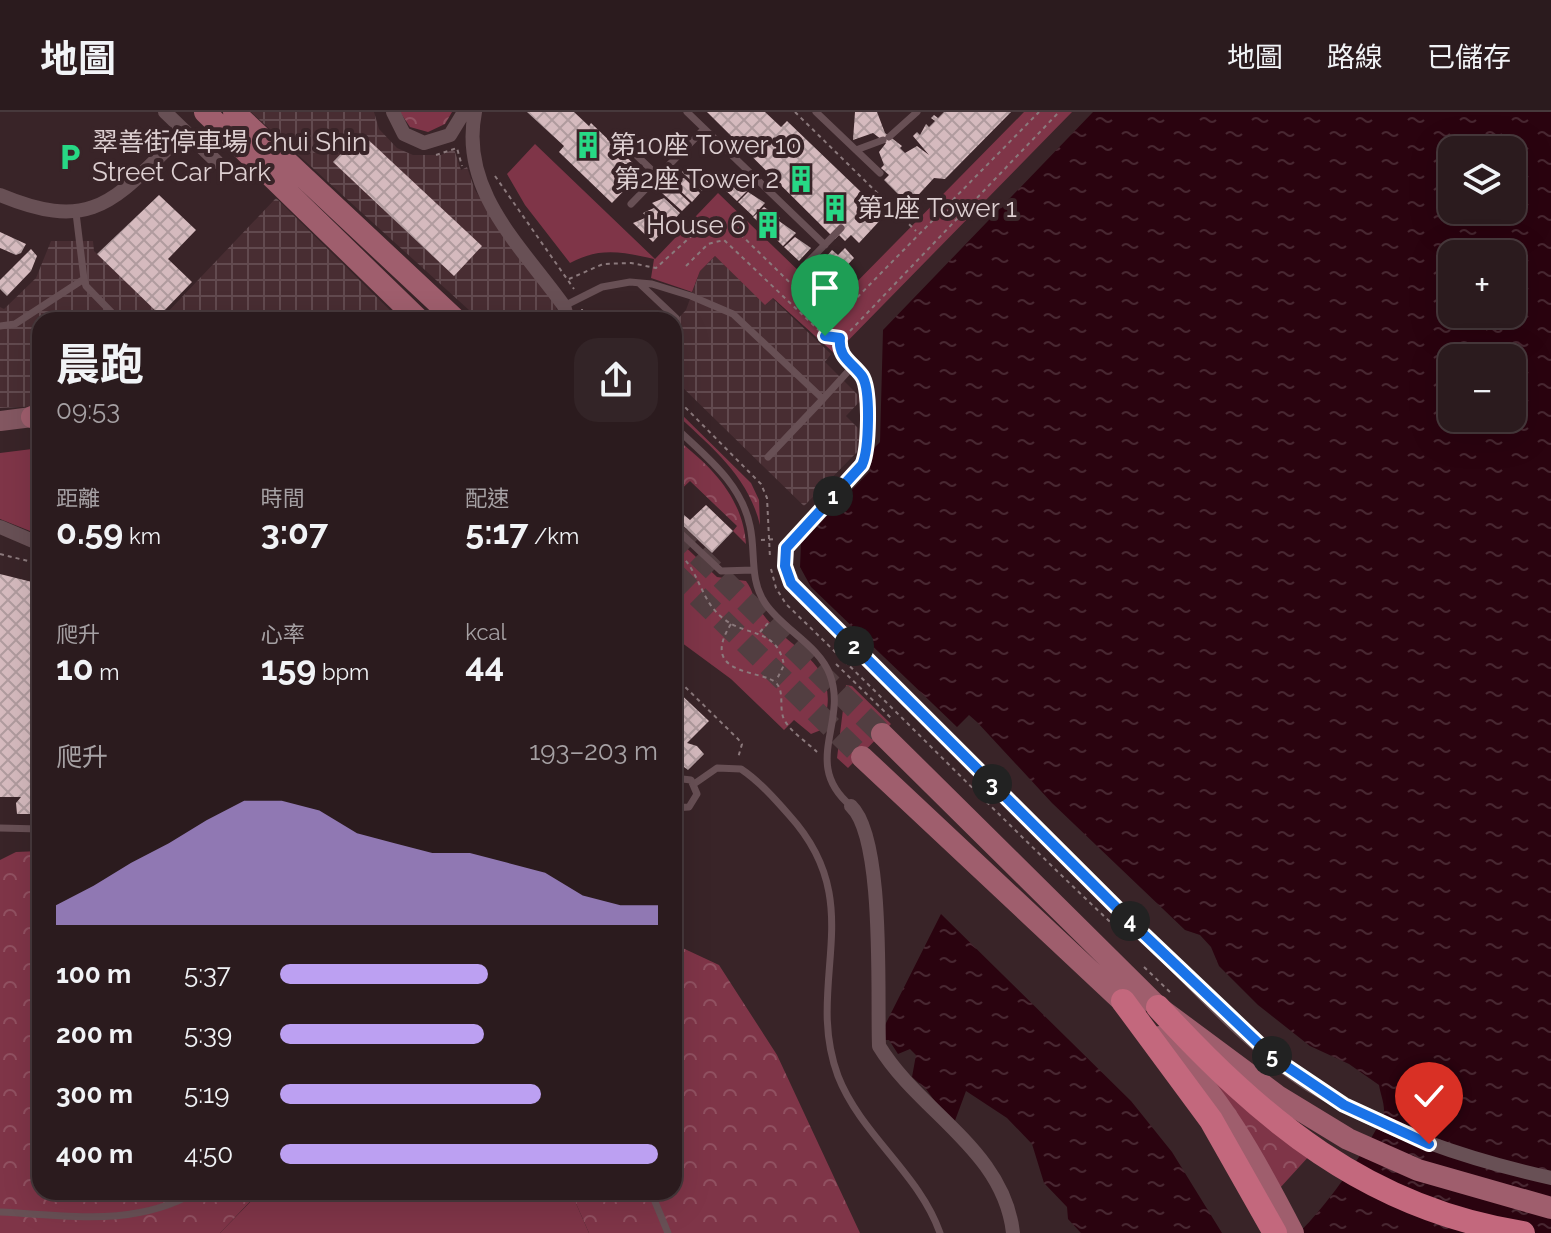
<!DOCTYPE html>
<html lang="zh-TW">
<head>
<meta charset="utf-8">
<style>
  :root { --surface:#2b1b1e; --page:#332427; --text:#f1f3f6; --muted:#a6a1a4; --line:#47393c; --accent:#bca0f2 }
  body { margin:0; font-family:Raleway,"Noto Sans TC",sans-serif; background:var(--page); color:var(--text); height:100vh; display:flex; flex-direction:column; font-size:30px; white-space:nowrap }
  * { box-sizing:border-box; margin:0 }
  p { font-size:26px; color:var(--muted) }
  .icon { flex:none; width:44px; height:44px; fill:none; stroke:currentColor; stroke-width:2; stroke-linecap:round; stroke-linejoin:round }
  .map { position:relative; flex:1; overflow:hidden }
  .drawer { position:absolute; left:32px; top:200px; width:650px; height:888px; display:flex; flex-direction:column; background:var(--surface); border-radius:24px; box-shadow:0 8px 32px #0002,0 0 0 2px var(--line) }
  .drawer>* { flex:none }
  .buttons { position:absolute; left:1438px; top:24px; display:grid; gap:16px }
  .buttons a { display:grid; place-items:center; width:88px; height:88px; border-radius:16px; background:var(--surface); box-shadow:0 8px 32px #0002,0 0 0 2px var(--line); font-size:40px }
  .pin { position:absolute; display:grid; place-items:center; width:68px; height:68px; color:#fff; margin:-82px -34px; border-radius:50% 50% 50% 0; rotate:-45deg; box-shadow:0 0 8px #0007 }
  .pin .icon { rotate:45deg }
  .km { position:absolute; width:40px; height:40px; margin:-20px; border-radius:50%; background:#222; color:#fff; font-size:22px; line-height:40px; text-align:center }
  .round { display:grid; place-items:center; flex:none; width:84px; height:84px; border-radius:24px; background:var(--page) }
  .head { display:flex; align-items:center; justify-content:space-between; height:136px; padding:0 24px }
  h1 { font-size:44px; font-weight:700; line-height:60px }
  .figures { display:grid; grid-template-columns:repeat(3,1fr); gap:12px; height:136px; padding:8px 24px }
  .figures div { display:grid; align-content:center }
  .figures b { font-size:34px; font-weight:700 }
  .figures small { font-size:22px; font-weight:400 }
  .figures p { font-size:22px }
  .chart { height:224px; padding:16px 24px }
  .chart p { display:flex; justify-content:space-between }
  .chart svg { width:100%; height:144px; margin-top:8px; fill:var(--accent); opacity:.7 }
  ul { padding:0 24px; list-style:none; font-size:26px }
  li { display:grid; grid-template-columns:128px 96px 1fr; align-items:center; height:60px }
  li i { height:20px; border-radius:10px; background:var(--accent) }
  header { display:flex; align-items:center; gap:48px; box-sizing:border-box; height:112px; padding:0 40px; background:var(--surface); border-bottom:2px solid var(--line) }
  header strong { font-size:38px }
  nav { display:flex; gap:44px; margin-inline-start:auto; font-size:28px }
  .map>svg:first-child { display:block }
</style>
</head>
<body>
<header>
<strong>地圖</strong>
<nav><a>地圖</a><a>路線</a><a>已儲存</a></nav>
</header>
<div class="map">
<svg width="1551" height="1121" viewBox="0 0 1551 1121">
  <defs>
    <pattern id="industrial-grid" width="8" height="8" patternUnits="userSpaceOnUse" patternTransform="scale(2)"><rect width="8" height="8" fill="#482d32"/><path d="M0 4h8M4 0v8" fill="none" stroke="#624a4f"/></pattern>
    <pattern id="forest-crowns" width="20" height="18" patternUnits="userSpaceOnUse" patternTransform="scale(2)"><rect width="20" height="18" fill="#7f3548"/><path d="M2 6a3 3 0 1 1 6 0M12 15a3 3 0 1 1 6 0" fill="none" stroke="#915161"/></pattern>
    <pattern id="water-ripples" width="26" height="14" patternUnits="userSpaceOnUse" patternTransform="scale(2)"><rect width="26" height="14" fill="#2a030f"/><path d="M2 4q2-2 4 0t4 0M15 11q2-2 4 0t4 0" fill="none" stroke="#482731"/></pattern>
    <pattern id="building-cross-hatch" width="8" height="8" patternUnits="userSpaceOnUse" patternTransform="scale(2)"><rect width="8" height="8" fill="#d5babe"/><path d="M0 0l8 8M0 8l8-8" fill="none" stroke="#b09b9e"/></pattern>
  </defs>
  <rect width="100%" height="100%" fill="#392428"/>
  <path fill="url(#industrial-grid)" d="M251,0H374L379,17L397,36L413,43H441L454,37L461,58L467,55L475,78L490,101L553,186L560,208H480Z
    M276,86L400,208H40V294L0,296V195L4,197L36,166L51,129H93L94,139L163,205Z
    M715,144L765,192L772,186L831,242L825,250L862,287L846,304L858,316L860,337L804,394L674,267V211L686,198L700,159Z"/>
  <path fill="#7f3548" d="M1024,0H1072L835,242L773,186L765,193L715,144L700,159L692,180L651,166L654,147C623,140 599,135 570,151L525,93L507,62L535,32L655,147L718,81L834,193Z
    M40,336V423L0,407V341Z
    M674,424L717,465L746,469C753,478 754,489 760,498C788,541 848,549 821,618L811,622L794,608L784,618L731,567L674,525Z
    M846,573L852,574L891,612L848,656L837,646Z
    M260,1080H571L589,1121H220Z"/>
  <path fill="url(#forest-crowns)" d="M400,0H452L445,12L428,20L410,15Z
    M674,295L751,371L759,388L760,413C748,363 710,334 674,300Z
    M680,330C713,356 743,387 746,432L733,419L737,414L690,369L674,384V331Z
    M40,739V1080H259L220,1121H0V748L16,740Z
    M674,832L719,853L777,943L860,1121H589L571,1080H674Z
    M1191,944L1310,1043L1279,1077Z"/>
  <path fill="url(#water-ripples)" fill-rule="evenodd" d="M1093,0H1551V1121H1298C1316,1108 1382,1019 1384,998C1384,990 1380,980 1379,973L1349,952L1310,934L1258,893L1219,854L1211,835L1200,823L1185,818L1052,691L977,610L969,603L957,615L811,475L800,455L801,431L870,359L871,339L880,330L883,218ZM1452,38H1512V98H1452ZM1452,142H1512V202H1452ZM1452,246H1512V306H1452Z
    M941,802L1131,989L1172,1040L1222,1121H1081L1068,1107L1067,1095L1044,1071L1032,1032L1007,1006L966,979L953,1014L926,977L912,965L916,943L910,937L898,942L889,928H884V915Z"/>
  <path fill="url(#building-cross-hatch)" d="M527,0H574L589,14L591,11L642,60L612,91L559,40L564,34Z
    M707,0H765L781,15L787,9L885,103L859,131L851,123L845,129L839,123L835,127Z
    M855,0H877L885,21L902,34L900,36L905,41L917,34L929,43L913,24L917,20L920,23L926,12L929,15L935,9L931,6L934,3L938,6L944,0H1011L945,67L934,66L909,93L884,68L889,63L881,56L884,53L879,40L886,31L873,21L853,28Z
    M361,21L482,134L454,164L333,50Z
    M685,56L689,60L693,56L710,71L702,79L682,60Z
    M733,65L749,77L737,89L722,75Z
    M684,66L700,81L692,90L672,71Z
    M674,76L690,91L682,99L662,81Z
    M748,80L765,91L753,104L738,90Z
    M159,83L196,118L168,147L192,170L160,203L97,142Z
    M664,86L680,101L672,110L652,91Z
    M764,95L780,106L768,119L753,105Z
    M654,96L670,111L662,120L643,101Z
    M645,106L661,121L653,130L633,111Z
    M779,109L796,121L783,134L769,120Z
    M0,120L26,132L21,141L16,143L0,136Z
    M795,125L811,136L799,149L784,135Z
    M845,136L854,146L841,160L826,145L832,138L838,143Z
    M31,137L37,144L31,159L7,184L0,177V168Z
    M829,153L838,162L825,176L810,162L816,155L822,160Z
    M706,393L733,419L712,441L678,409L684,403L690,408Z
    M0,462L40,472V684L35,687H39V702H17L16,691L21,685H0Z
    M674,576L709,609L687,631L697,634L704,642L688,658L680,652V645L677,642L674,644Z"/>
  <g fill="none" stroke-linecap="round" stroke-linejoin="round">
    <path stroke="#523e41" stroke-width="22" stroke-dasharray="22 11" stroke-linecap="butt" d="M674,420L882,622
      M674,461L862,645"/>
    <path stroke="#8b797c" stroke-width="2" stroke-dasharray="4 4" stroke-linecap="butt" d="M795,0L916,119
      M436,43L457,36L462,54
      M495,64L574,177
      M941,93L955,106
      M686,154L708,132L724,128L826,225
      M569,167L603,152L631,151L656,156L709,108L717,105L732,114L825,205L836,207L1039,0
      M582,197L583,208
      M850,219L1059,0
      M674,284L761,372L767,386L770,446
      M761,428L775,427
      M674,438C700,455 699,489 724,507C747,525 777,516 784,553L776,569
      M0,442L40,452
      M771,457L776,476L786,492C900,602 1010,716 1125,824
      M731,512C697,566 766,557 777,572C785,582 778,598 785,609C791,620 808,631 817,640
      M760,520L769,510
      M836,552L891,606
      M674,564L738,627L742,632L738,646
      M1144,855L1171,881"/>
    <path stroke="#685055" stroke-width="7" d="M687,0L825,133
      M816,0L880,61
      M889,25L917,0
      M856,38L883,28
      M636,43L658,64
      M631,92L704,17
      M808,150L841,116
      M84,167L86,174L119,208
      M640,172L676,206
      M564,194L602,175L630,170L652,172L691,184L733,202L823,287L768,345
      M0,214L15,212L84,167L76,101
      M823,287L852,255
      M674,314C705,344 741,370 750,414C756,441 749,467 765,491C782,517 819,533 830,563C848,611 801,652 851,694
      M674,415L721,459L753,458
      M674,666L691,668L697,682L689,695L674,696
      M694,672L717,656L741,657C759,669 775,687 789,703C871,793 803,870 838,964C861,1023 919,1061 940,1121
      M0,716L40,717
      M651,1080L668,1121
      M0,1100C68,1103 133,1116 196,1080"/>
    <path stroke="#685055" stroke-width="14" d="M165,0L217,50
      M393,0L404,22L424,31L450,23L464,0
      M475,0C459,79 522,135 564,194L568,208
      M0,83C98,124 117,83 185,20
      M840,226C838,250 862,255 867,276C871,297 868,327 865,348L786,436L785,454L797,479C915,592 1027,710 1145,823C1197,874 1248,933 1310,973C1385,1020 1466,1047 1551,1066
      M0,415L40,432
      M851,694C885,726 877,884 879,934C919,1000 1004,1038 1013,1121"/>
    <path stroke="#835761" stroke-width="20" d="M0,309L32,305"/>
    <path stroke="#9f5e6d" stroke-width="22" d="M205,0L419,208
      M234,0L456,208
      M32,305L40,302
      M882,622L1158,895L1279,985L1348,1027L1418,1058L1551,1096
      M862,645L1135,901
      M1160,925C1218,979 1257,1051 1293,1121"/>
    <path stroke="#c3687d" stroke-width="24" d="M1123,889L1211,1008L1275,1121
      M1158,895C1261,1007 1367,1097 1523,1121"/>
  </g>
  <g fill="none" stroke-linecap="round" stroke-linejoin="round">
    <g stroke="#fff" stroke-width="16">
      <path id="route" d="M825,224L840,226C838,246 852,250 862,264C871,277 869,338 862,353L786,436L785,454L791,471L1134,813L1274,946L1344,993L1429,1032"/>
    </g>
    <use href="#route" stroke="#1a73e8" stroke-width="10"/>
  </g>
  <defs>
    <g id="building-bare" transform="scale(2.16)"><path d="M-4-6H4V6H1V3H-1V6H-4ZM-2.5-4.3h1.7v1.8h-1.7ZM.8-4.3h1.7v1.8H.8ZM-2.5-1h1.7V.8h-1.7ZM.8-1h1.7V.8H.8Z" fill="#27d885" stroke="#392428" stroke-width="2.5" paint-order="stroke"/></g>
    <g id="parking-bare" transform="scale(2.16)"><path d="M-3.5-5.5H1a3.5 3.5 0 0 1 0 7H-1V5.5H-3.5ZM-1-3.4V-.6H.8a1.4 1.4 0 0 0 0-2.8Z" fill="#27d885" stroke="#392428" stroke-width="2.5" paint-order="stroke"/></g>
  </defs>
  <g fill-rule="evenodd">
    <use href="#building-bare" x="588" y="33"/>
    <use href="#parking-bare" x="70" y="45"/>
    <use href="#building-bare" x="801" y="67"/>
    <use href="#building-bare" x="835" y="96"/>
    <use href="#building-bare" x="768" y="113"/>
  </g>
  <g text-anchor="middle" stroke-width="8" stroke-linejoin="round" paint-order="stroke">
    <g font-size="26" fill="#ddcfd1" stroke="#392428" text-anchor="start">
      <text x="92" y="39">翠善街停車場 Chui Shin<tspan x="92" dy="30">Street Car Park</tspan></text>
      <text x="610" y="42">第10座 Tower 10</text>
      <text x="779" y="76" text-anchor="end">第2座 Tower 2</text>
      <text x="857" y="105">第1座 Tower 1</text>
      <text x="746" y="122" text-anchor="end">House 6</text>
    </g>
  </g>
</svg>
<div class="buttons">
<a><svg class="icon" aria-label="layers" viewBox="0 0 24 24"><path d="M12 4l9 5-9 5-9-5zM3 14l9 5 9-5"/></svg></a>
<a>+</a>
<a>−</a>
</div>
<div class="pin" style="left:825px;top:224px;background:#1e9e55"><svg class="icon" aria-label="arrive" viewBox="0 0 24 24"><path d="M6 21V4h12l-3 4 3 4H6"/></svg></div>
<div class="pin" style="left:1429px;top:1032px;background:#d93025"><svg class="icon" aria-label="check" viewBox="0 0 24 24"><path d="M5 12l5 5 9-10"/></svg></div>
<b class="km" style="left:833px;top:384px">1</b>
<b class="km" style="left:854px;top:534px">2</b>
<b class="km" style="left:992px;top:672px">3</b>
<b class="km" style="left:1130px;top:809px">4</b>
<b class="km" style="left:1272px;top:944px">5</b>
<section class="drawer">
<div class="head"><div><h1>晨跑</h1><p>09:53</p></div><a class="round"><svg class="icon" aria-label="share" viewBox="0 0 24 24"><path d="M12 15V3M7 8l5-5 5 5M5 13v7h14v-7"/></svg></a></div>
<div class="figures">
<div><p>距離</p><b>0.59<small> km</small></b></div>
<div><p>時間</p><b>3:07</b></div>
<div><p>配速</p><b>5:17<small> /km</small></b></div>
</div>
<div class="figures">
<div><p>爬升</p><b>10<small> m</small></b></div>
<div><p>心率</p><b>159<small> bpm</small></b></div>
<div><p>kcal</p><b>44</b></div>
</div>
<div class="chart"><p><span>爬升</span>193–203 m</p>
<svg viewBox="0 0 160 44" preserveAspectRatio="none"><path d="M0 44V38L10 32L20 25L30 19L40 12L50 6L60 6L70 9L80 16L90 19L100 22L110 22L120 25L130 28L140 35L150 38L160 38V44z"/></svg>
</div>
<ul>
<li><b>100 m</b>5:37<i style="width:55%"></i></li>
<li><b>200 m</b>5:39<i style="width:54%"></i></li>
<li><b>300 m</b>5:19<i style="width:69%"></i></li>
<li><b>400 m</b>4:50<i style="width:100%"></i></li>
</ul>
</section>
</div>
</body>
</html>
